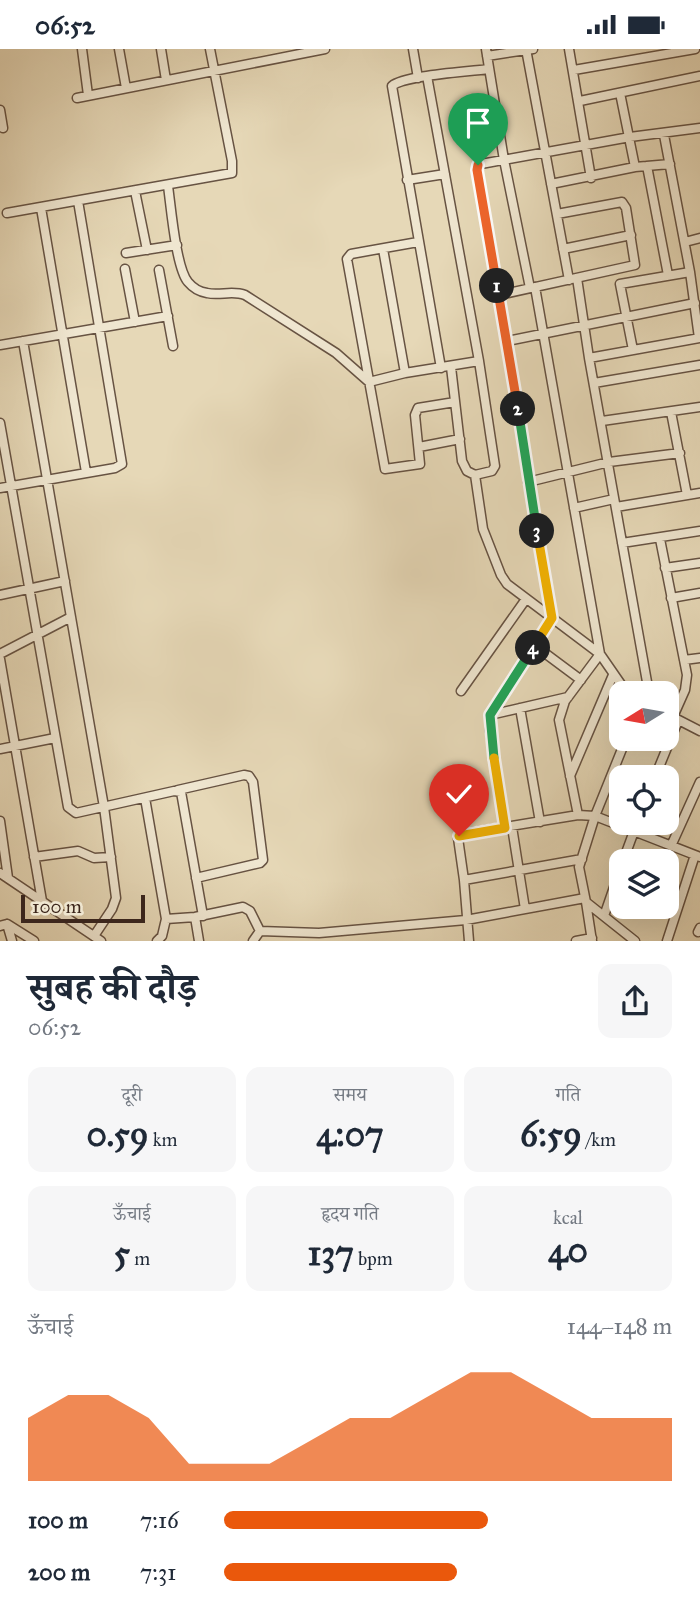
<!DOCTYPE html>
<html lang="hi">
<head>
<meta charset="utf-8">
<style>
  :root { --surface:#fff; --page:#f6f6f7; --text:#1f2937; --muted:#747a83; --accent:#ea580c }
  body { margin:0; font-family:"IM FELL Great Primer","Noto Serif Devanagari",serif; background:var(--page); color:var(--text); height:100vh; display:flex; flex-direction:column; font-size:26px; white-space:nowrap }
  * { box-sizing:border-box; margin:0 }
  p { font-size:23px; color:var(--muted) }
  .icon { flex:none; width:38px; height:38px; fill:none; stroke:currentColor; stroke-width:2; stroke-linecap:round; stroke-linejoin:round }
  .map { position:relative; height:892px; overflow:hidden }
  .panel { display:flex; flex-direction:column; background:var(--surface); flex:1 }
  .panel>* { flex:none }
  .needle { width:46px; rotate:259deg }
  .fabs { position:absolute; left:609px; top:632px; display:grid; gap:14px }
  .fabs a { display:grid; place-items:center; width:70px; height:70px; border-radius:14px; background:var(--surface); box-shadow:0 7px 28px #0002; font-size:35px }
  .scale { position:absolute; left:21px; bottom:18px; width:124px; box-sizing:border-box; padding-left:7px; border:4px solid #3d271c; border-top:0; font-size:19px; line-height:24px; white-space:nowrap; color:#3d271c; -webkit-text-stroke:5px #efe6d0; paint-order:stroke }
  .pin { position:absolute; display:grid; place-items:center; width:60px; height:60px; color:#fff; margin:-72px -30px; border-radius:50% 50% 50% 0; rotate:-45deg; box-shadow:0 0 7px #0007 }
  .pin .icon { rotate:45deg }
  .km { position:absolute; width:35px; height:35px; margin:-18px; border-radius:50%; background:#222; color:#fff; font-size:19px; line-height:35px; text-align:center }
  .round { display:grid; place-items:center; flex:none; width:74px; height:74px; border-radius:14px; background:var(--page) }
  .head { display:flex; align-items:center; justify-content:space-between; height:119px; padding:0 28px }
  h1 { font-size:38px; font-weight:700; line-height:52px }
  .metrics { display:grid; grid-template-columns:repeat(3,1fr); gap:10px; height:119px; padding:7px 28px }
  .metrics div { display:grid; align-content:center; border-radius:14px; background:var(--page); text-align:center }
  .metrics b { font-size:35px; font-weight:700 }
  .metrics small { font-size:19px; font-weight:400 }
  .metrics p { font-size:19px }
  .chart { height:196px; padding:14px 28px }
  .chart p { display:flex; justify-content:space-between }
  .chart svg { width:100%; height:126px; margin-top:7px; fill:var(--accent); opacity:.7 }
  ul { padding:0 28px; list-style:none; font-size:23px }
  li { display:grid; grid-template-columns:112px 84px 1fr; align-items:center; height:52px }
  li i { height:18px; border-radius:9px; background:var(--accent) }
  .status { display:flex; justify-content:space-between; align-items:center; height:49px; padding:0 35px; background:var(--surface); direction:ltr }
  .status svg { height:19px; fill:currentColor }
  .map>svg:first-child { display:block }
</style>
</head>
<body>
<div class="status"><b>06:52</b><svg viewBox="0 0 49 12"><path d="M0 12V9h3v3zM5 12V6h3v6zM10 12V3h3v9zM15 12V0h3v12zM26 1h20v11H26zM47 4h2v5h-2z"/></svg></div>
<div class="map">
<svg width="700" height="892" viewBox="0 0 700 892">
  <rect width="100%" height="100%" fill="#e6d8b7"/>
  <filter id="stains"><feTurbulence type="fractalNoise" baseFrequency=".00286" numOctaves="4"/><feColorMatrix values="0 0 0 0 .2 0 0 0 0 .09 0 0 0 0 .02 0 0 0 .5 -.17"/></filter>
  <radialGradient id="worn" r=".72"><stop offset=".6" stop-color="#630" stop-opacity="0"/><stop offset="1" stop-color="#630" stop-opacity=".3"/></radialGradient>
  <g fill="none" stroke-linecap="round" stroke-linejoin="round">
    <g stroke="#675343" stroke-width="11">
      <path id="street" d="M82,0L88,46
        M119,0L126,39
        M161,0L166,31
        M413,0L418,29
        M486,0L504,111L530,239
        M526,0L569,231
        M569,0L591,129
        M487,7L533,0
        M574,21L695,0
        M427,27L479,312L495,417L492,422L475,426
        M620,44L635,118
        M77,49L325,0
        M580,52L700,27
        M0,61L3,79
        M664,86L690,223L699,289
        M647,117L668,226
        M407,131L445,125
        M551,135L635,118L670,115
        M168,137C171,158 176,219 188,233C193,239 200,243 207,244C220,247 232,241 245,246L336,304L369,333L405,324L479,312
        M135,142L147,201
        M41,159L86,423
        M7,164L232,124V112L210,0
        M418,193L351,205L347,210L385,420L420,415L415,366L418,359L455,353
        M685,193L700,189
        M383,200L405,324
        M563,200L631,186
        M126,204L177,196
        M125,220L135,273
        M159,221L173,297
        M577,229L589,309L649,644
        M535,238L600,605L565,652L559,671L578,766
        M499,246L635,216L626,159L622,153L557,165
        M23,292L104,758L116,849L112,860L94,887
        M507,292L695,254
        M0,296L168,267
        M633,301L620,235L690,223
        M589,309L700,289
        M451,318L462,412L467,422L475,426L483,480L501,526L507,535L600,605L627,644
        M441,319L392,37C405,26 468,23 488,20
        M594,334L700,316
        M671,363L687,446
        M602,372L700,358
        M0,374L68,758L76,764L174,742L181,743L203,867
        M419,398L460,390
        M528,433L609,413L680,404
        M0,439L115,419L122,415L78,152
        M616,458L700,444
        M574,459L614,450
        M660,490L687,626L685,641L673,668
        M622,494L700,482
        M665,519L700,514
        M0,546L65,532
        M671,549L700,544
        M534,596L581,631
        M0,605L71,568
        M0,610L42,852
        M684,611L700,609
        M461,642L526,550
        M520,659L540,773
        M667,665L700,682
        M490,666L568,648
        M626,690L595,767L579,818L586,853L635,892
        M0,700L55,689
        M570,727L613,626
        M655,728L678,672
        M178,741L244,726L249,727L253,733L263,811L260,814L196,829
        M145,749L166,870L162,887L157,892
        M0,772L8,829
        M512,778L525,860
        M505,779L490,681V666L552,569L477,118L481,115L630,88L700,79
        M671,797L700,733
        M34,808L78,802L94,809L111,808
        M623,812L637,774
        M0,824L101,892
        M464,831L582,810
        M586,853L592,892
        M604,867L621,818
        M195,868L199,892
        M166,870L195,868L243,858L250,862L260,882
        M7,875L12,892
        M0,877L7,875L34,892
        M698,883L700,879
        M253,892L260,882L319,884L466,871L585,849
        M469,892L464,831L458,789L462,785L578,766L595,767L700,808
        M576,892L592,889
        M667,892L695,806"/>
    </g>
    <use href="#street" stroke="#efe6d0" stroke-width="8"/>
  </g>
  <g fill="none" stroke-linecap="round" stroke-linejoin="round">
    <g stroke="#fff" stroke-width="14">
      <path id="split-1" d="M478,116L477,121L497,237"/>
    </g>
    <g stroke="#fff" stroke-width="14">
      <path id="split-2" d="M497,237L518,360"/>
    </g>
    <g stroke="#fff" stroke-width="14">
      <path id="split-3" d="M518,360L537,482"/>
    </g>
    <g stroke="#fff" stroke-width="14">
      <path id="split-4" d="M533,599L552,569L537,482"/>
    </g>
    <g stroke="#fff" stroke-width="14">
      <path id="split-5" d="M494,709L490,666L533,599"/>
    </g>
    <g stroke="#fff" stroke-width="14">
      <path id="split-6" d="M459,787L505,779L494,709"/>
    </g>
    <use href="#split-1" stroke="#f0652b" stroke-width="9"/>
    <use href="#split-2" stroke="#f0652b" stroke-width="9"/>
    <use href="#split-3" stroke="#22a559" stroke-width="9"/>
    <use href="#split-4" stroke="#f5b400" stroke-width="9"/>
    <use href="#split-5" stroke="#22a559" stroke-width="9"/>
    <use href="#split-6" stroke="#f5b400" stroke-width="9"/>
  </g>
  <rect width="100%" height="100%" filter="url(#stains)"/>
  <rect width="100%" height="100%" fill="url(#worn)"/>
</svg>
<div class="fabs">
<a><svg class="needle" viewBox="-14 -14 28 28"><path d="M0-13l5 13h-10z" fill="#e53935"/><path d="M0 13l5-13h-10z" fill="#747a83"/></svg></a>
<a><svg class="icon" aria-label="locate" viewBox="0 0 24 24"><circle cx="12" cy="12" r="6"/><path d="M12 2v4M12 18v4M2 12h4M18 12h4"/></svg></a>
<a><svg class="icon" aria-label="layers" viewBox="0 0 24 24"><path d="M12 4l9 5-9 5-9-5zM3 14l9 5 9-5"/></svg></a>
</div>
<div class="scale">100 m</div>
<div class="pin" style="left:478px;top:116px;background:#1e9e55"><svg class="icon" aria-label="arrive" viewBox="0 0 24 24"><path d="M6 21V4h12l-3 4 3 4H6"/></svg></div>
<div class="pin" style="left:459px;top:787px;background:#d93025"><svg class="icon" aria-label="check" viewBox="0 0 24 24"><path d="M5 12l5 5 9-10"/></svg></div>
<b class="km" style="left:497px;top:237px">1</b>
<b class="km" style="left:518px;top:360px">2</b>
<b class="km" style="left:537px;top:482px">3</b>
<b class="km" style="left:533px;top:599px">4</b>
</div>
<section class="panel">
<div class="head"><div><h1>सुबह की दौड़</h1><p>06:52</p></div><a class="round"><svg class="icon" aria-label="share" viewBox="0 0 24 24"><path d="M12 15V3M7 8l5-5 5 5M5 13v7h14v-7"/></svg></a></div>
<div class="metrics">
<div><p>दूरी</p><b>0.59<small> km</small></b></div>
<div><p>समय</p><b>4:07</b></div>
<div><p>गति</p><b>6:59<small> /km</small></b></div>
</div>
<div class="metrics">
<div><p>ऊँचाई</p><b>5<small> m</small></b></div>
<div><p>हृदय गति</p><b>137<small> bpm</small></b></div>
<div><p>kcal</p><b>40</b></div>
</div>
<div class="chart"><p><span>ऊँचाई</span>144–148 m</p>
<svg viewBox="0 0 160 44" preserveAspectRatio="none"><path d="M0 44V22L10 14L20 14L30 22L40 38L50 38L60 38L70 30L80 22L90 22L100 14L110 6L120 6L130 14L140 22L150 22L160 22V44z"/></svg>
</div>
<ul>
<li><b>100 m</b>7:16<i style="width:59%"></i></li>
<li><b>200 m</b>7:31<i style="width:52%"></i></li>
</ul>
</section>
</body>
</html>
